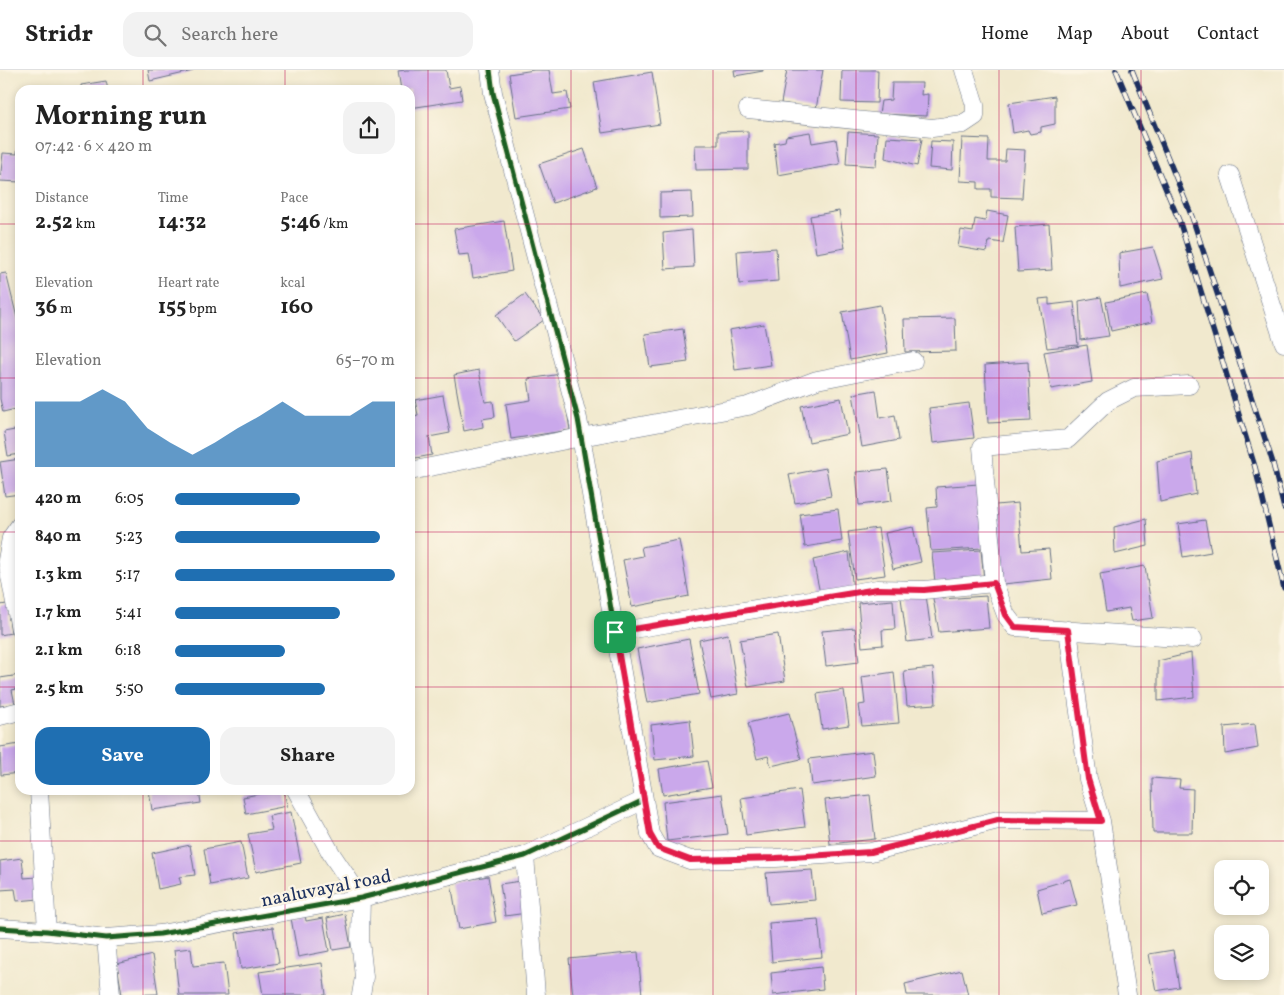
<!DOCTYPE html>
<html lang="en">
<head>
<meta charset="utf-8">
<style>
  :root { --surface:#fff; --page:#f2f2f2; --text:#222; --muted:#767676; --line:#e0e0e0; --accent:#1f6fb2 }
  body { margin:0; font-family:Vollkorn,serif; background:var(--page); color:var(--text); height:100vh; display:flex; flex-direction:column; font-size:19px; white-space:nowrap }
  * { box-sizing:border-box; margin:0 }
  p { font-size:16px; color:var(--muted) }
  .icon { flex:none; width:28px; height:28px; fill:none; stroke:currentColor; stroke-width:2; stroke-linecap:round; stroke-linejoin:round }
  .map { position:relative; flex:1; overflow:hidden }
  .panel { position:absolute; left:15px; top:15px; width:400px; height:710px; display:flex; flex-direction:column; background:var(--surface); border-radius:15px; box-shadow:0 2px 8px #0003 }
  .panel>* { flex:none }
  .fabs { position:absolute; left:1214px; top:790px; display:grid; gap:10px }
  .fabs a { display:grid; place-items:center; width:55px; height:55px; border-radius:10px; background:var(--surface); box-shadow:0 2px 8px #0003; font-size:25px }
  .pin { position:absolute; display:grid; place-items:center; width:42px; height:42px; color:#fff; margin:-21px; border-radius:10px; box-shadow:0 2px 8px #0006 }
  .round { display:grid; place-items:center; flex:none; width:52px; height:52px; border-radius:15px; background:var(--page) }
  .headline { display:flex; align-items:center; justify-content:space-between; height:85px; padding:0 20px }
  h1 { font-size:28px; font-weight:700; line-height:38px }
  .figures { display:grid; grid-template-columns:repeat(3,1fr); gap:8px; height:85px; padding:5px 20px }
  .figures div { display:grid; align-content:center }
  .figures b { font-size:21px; font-weight:700 }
  .figures small { font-size:14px; font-weight:400 }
  .figures p { font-size:14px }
  .chart { height:140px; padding:10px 20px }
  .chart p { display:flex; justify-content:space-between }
  .chart svg { width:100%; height:90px; margin-top:5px; fill:var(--accent); opacity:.7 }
  .action { display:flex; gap:10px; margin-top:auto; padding:10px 20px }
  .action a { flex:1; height:58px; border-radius:15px; background:var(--accent); color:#fff; font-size:20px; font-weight:700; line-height:58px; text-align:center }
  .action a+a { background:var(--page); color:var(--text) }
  ul { padding:0 20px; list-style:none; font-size:16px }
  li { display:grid; grid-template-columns:80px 60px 1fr; align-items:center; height:38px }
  li i { height:12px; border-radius:6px; background:var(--accent) }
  header { display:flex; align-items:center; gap:30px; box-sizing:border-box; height:70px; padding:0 25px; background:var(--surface); border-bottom:1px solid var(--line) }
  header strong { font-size:24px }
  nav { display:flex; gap:28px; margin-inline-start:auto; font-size:18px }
  .search { width:350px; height:45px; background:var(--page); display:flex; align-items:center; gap:12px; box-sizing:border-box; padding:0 18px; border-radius:15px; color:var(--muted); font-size:19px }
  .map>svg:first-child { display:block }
</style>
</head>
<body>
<header>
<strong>Stridr</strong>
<div class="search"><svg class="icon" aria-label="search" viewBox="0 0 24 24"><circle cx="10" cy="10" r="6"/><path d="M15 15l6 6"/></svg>Search here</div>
<nav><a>Home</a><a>Map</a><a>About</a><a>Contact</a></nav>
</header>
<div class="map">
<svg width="1284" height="925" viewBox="0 0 1284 925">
  <rect width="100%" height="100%" fill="#fcf5e5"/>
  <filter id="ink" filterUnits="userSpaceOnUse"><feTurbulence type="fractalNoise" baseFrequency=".02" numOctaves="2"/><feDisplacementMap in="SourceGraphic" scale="10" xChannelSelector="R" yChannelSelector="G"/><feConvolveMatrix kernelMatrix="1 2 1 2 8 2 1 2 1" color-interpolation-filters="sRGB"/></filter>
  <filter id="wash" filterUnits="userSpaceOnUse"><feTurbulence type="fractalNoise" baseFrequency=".0096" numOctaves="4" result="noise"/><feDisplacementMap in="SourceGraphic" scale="20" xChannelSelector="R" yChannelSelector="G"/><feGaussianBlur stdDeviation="1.12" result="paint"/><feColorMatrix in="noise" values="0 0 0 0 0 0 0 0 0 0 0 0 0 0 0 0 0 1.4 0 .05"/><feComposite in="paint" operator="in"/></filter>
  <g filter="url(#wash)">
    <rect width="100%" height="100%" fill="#f1e9ce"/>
    <g id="blocks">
      <path fill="#caa8eb" d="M148,0H192L193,1L150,11Z
        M406,0H446L449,18L460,16L462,30L410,38V20H401L398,1Z
        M534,0H549L553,24L567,22L570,39L516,47L509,4Z
        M734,0H763V1L735,6Z
        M787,0H823L816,39L781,33Z
        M842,0H878L877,33L841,32Z
        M652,2L660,54L602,63L594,12Z
        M106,11L108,20H81V15Z
        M892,13H922L921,25L928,24L927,46L879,44L881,31L891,30Z
        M1055,26V54L1041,57V62L1030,64L1028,60L1013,63L1009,33Z
        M19,60L20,61V112L0,111L3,83L17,84Z
        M748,61V99L696,100L695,75H718V62Z
        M810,62L812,73L836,69L840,94L778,105L774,73L785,71L786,66Z
        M848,62L878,64L876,96L846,94Z
        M887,67L922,69L917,96L885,88Z
        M962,68L989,69L988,91H1005L1006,79L1025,80L1022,128L991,127V119H978V112L960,111Z
        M931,71L953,72L952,100L929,98Z
        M584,79L597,117L553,133L539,94Z
        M692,122L693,147L660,148V123Z
        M839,141L845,178L816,183L810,146Z
        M987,141L1008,145L1003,173L989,171L987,182L958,177L961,160L973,162L975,149L985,151Z
        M504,151L512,201L473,208L469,184L459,185L454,159Z
        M1049,154L1052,200L1018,202L1015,157Z
        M692,160L694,197L665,199L663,163Z
        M1153,177L1163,209L1120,218L1119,183Z
        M776,178L778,211L739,214L737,181Z
        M6,203L20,260V338L3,342L0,329V204Z
        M525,224L544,250L514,271L496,245Z
        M1147,224L1152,252L1111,261L1106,232Z
        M1101,227L1109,266L1081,270L1079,231Z
        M1049,228V235L1074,232L1078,275L1047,278L1039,229Z
        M880,235L888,283L850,290L842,242Z
        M955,248L956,281L905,282L904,249Z
        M764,254L771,295L735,300L729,260Z
        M683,259L688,292L650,297L645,264Z
        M1087,275L1092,312L1051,319L1044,282Z
        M1028,292L1031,351L988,353L985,295Z
        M479,300L485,332L493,331L495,347L482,349L483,357L464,361L454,305Z
        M561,304L570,360L511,369L506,334L531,330L528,309Z
        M876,320L880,348L895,345L899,370L862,377L853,324Z
        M443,325L450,363L429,367L432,385L410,389V347L418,345L415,330Z
        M841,328L848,364L809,372L801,336Z
        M969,333L974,368L933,373L929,338Z
        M20,359V384L8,386L4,362Z
        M1192,383L1196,424L1160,432L1157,391Z
        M20,389V424L5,426L0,392Z
        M826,398L831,426L795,433L789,405Z
        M888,399L892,431L859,435L856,402Z
        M979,414L983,478L931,481L927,438L937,437L936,417Z
        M1018,433L1022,481L1049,479L1052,509L1003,514L996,435Z
        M838,439L842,471L805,477L800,444Z
        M1146,449L1148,476L1115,484L1114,457Z
        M1205,450L1211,482L1183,487L1178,454Z
        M913,457L921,492L893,499L885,463Z
        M878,458L885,505L855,509L848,462Z
        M679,470L689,526L632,537L623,490L643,486L641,477Z
        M981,480L984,510L935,512L932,483Z
        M849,482L853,521L821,528L813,490Z
        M1145,496L1153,548L1132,551L1129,538L1106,542L1100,504Z
        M932,523H940L942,529L986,526L989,558L939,562Z
        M926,525L932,569L907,572L901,528Z
        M893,530L895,559L882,560L883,575L862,577L858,533Z
        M7,534L11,563L0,565V535Z
        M855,558L859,592L826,596L822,561Z
        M728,564L738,624L711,629L699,570Z
        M778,564L785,611L748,617L740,570Z
        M689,569L699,624L647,633L637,579Z
        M1191,583L1194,627L1158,631V591Z
        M933,598L936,634L907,636L904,601Z
        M894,602L899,653L862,656L859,635L865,634L862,607Z
        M20,605V618L12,620L15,634L0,636V608Z
        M844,620L849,655L822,659L817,624Z
        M789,643L801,689L771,696L768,686L757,689L748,653Z
        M690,650L694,686L655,690L651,655Z
        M1255,654L1258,678L1225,684L1224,657Z
        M20,674V703L1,705L0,677Z
        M873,681L876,706L812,715L809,689Z
        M707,691L712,717L663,725L659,699Z
        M1152,708L1180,710L1179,718L1193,719L1192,763H1153Z
        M149,720H199L201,733L152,740Z
        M279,720H284L287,736L246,744L243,727Z
        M800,720L805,757L746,765L741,728Z
        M722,724L728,764L667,771L663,732Z
        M870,725L875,769L830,774L825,730Z
        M291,742L301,793L256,802L248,764L272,760L269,746Z
        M241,772L248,808L210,815L204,779Z
        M190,775L195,805L179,807L181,814L158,819L152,783Z
        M22,788L24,808L37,807L39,829L17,831L15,819L0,820V791Z
        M812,800L815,830L769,834L766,803Z
        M488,806L496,852L459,859L451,813Z
        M1070,809L1077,835L1042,843L1037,819Z
        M521,811L527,843L505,846L500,814Z
        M345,844L351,877L333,880L327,848Z
        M305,845L306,851L323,848L329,881L298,887L291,848Z
        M818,849L822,887L772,892L769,853Z
        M273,857L279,893L241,899L236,863Z
        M191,878L193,896L224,893L228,925H179L174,880Z
        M1173,880L1179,917L1156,921L1149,884Z
        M638,882L642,925H573L569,889Z
        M152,885L158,924L122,925L117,894Z
        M322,893L326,925H263L259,902Z
        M821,897L823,919L773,925L771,903Z
        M962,900L968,925H907L905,914Z"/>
    </g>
  </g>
  <g filter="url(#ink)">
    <use href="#blocks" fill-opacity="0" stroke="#667085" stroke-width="1"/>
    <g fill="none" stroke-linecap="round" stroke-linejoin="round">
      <g stroke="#667085" stroke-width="19">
        <path id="minor" d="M490,0L493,23L578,349L650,764L658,778L690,790L776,788L871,782L998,750L1101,751
          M748,39L932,58L963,54L975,46V35L964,0
          M1230,105L1284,273
          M1189,315L1134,318L1108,331L1068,369L982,377L994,513L1006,545L1015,557L1193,569
          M410,401L581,367L748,336L817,310L913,291
          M20,455L11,468L7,490L20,559
          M1068,560L1088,709L1101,751L1127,925
          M615,562L877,519L924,520L994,513
          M0,646L20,641
          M39,720L47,861
          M296,720L332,785L361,828L360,869L364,907L361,925
          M525,786L536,925
          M0,858L47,861L106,868L160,864L361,828L525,786L644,730
          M106,868L111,925"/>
      </g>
      <use href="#minor" stroke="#fff" stroke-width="18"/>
      <g stroke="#1b2f5e" stroke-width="5.5">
        <path id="rail" d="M1116,0L1180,153L1255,397L1284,518
          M1132,0L1192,147L1272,390L1284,438"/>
      </g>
      <use href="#rail" stroke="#fcf5e5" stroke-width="4" stroke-dasharray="11" stroke-linecap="butt"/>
      <g stroke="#fcf5e5" stroke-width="8">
        <path id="cycleway" d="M490,0L493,23L578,349L650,764L658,778L690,790L776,788L871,782L998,750L1101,751
          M0,858L47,861L106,868L160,864L361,828L525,786L644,730"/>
      </g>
      <use href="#cycleway" stroke="#1b5e20" stroke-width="5"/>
    </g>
  </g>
  <g fill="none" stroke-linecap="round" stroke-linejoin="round" filter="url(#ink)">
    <g stroke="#fff" stroke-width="10">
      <path id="route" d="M994,513L1006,545L1015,557L1068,560L1088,709L1101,751L998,750L871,782L776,788L690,790L658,778L650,764L615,562L877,519L924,520Z"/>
    </g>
    <use href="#route" stroke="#e11d48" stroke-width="6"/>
  </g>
  <path fill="none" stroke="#c2185b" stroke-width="1" stroke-opacity="0.55" d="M143,0V20M285,0V20M428,0V925M571,0V925M713,0V925M856,0V925M999,0V925M1141,0V925M0,154H20M410,154H1284M0,308H20M410,308H1284M0,462H20M410,462H1284M0,617H20M410,617H1284M143,720V925M285,720V925M0,771H1284"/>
  <g text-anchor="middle" stroke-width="4.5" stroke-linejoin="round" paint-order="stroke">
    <g font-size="19" fill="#1b2f5e" stroke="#fcf5e5">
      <text transform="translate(326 817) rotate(-11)" y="7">naaluvayal road</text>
    </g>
  </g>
</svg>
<div class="fabs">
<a><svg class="icon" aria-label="locate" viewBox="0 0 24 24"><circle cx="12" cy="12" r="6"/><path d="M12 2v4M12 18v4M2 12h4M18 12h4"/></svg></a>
<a><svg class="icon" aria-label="layers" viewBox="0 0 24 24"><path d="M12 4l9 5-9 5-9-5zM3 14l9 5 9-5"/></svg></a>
</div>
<div class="pin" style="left:615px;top:562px;background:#1e9e55"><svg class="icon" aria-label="arrive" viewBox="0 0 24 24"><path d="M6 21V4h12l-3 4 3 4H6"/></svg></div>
<section class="panel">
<div class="headline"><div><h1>Morning run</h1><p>07:42 · 6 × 420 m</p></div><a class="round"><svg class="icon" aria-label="share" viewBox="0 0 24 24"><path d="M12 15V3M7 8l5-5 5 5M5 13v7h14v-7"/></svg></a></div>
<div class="figures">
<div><p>Distance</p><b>2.52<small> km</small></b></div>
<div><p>Time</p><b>14:32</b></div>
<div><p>Pace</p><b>5:46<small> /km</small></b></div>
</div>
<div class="figures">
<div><p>Elevation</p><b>36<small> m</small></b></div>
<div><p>Heart rate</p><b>155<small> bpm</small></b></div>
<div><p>kcal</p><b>160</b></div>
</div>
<div class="chart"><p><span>Elevation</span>65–70 m</p>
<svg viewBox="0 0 160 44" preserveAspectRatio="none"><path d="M0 44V12L10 12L20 12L30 6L40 12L50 25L60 32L70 38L80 32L90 25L100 19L110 12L120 19L130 19L140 19L150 12L160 12V44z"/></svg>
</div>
<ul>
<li><b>420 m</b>6:05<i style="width:57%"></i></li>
<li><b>840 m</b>5:23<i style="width:93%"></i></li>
<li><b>1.3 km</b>5:17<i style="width:100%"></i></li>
<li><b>1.7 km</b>5:41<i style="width:75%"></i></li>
<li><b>2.1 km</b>6:18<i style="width:50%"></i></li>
<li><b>2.5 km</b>5:50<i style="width:68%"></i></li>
</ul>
<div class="action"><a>Save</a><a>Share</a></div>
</section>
</div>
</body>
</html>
